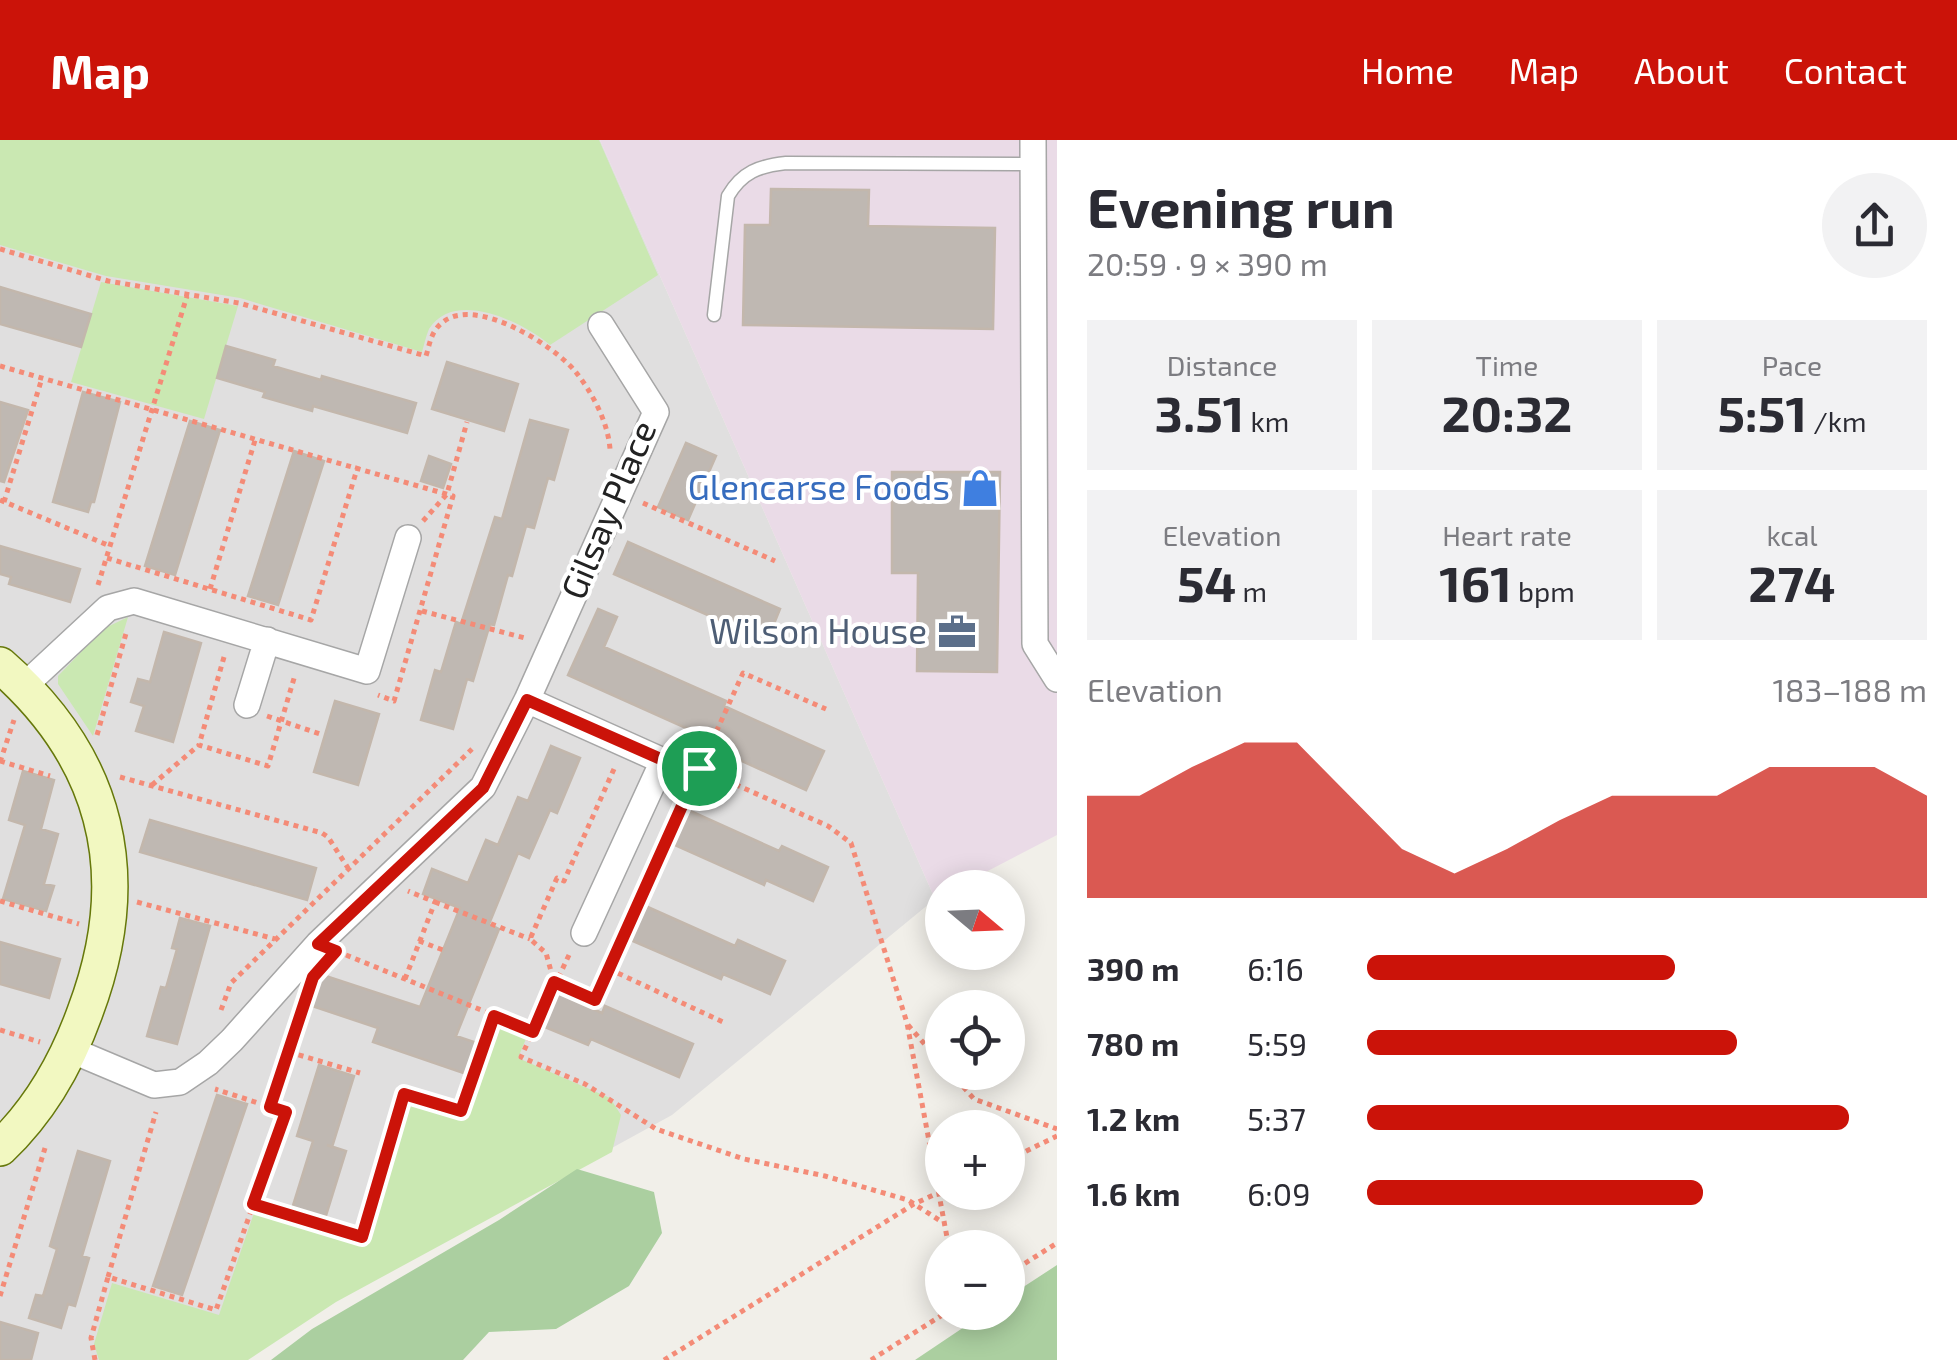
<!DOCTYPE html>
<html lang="en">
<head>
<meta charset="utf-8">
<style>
  :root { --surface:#fff; --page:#f2f2f3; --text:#2b2b33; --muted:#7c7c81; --accent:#cb1309 }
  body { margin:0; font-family:"Exo 2",sans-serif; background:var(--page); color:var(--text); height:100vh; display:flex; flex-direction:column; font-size:38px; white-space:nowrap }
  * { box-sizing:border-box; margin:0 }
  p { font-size:32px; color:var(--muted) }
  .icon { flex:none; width:55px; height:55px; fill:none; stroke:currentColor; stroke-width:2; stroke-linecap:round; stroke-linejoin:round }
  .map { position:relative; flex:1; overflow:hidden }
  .sheet { display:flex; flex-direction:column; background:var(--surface); width:900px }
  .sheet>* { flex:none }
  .needle { width:65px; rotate:109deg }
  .controls { position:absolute; left:925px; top:730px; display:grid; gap:20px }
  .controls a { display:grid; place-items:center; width:100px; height:100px; border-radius:50%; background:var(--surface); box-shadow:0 5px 25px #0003; font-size:50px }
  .pin { position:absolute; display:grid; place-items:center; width:85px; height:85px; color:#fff; margin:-42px; border:5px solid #fff; border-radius:50%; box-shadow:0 2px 10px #0007 }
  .round { display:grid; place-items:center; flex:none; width:105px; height:105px; border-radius:52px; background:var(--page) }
  .summary { display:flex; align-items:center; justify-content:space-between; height:170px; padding:0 30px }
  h1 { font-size:55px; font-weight:700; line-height:75px }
  .stats { display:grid; grid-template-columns:repeat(3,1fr); gap:15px; height:170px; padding:10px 30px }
  .stats div { display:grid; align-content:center; border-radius:0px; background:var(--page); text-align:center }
  .stats b { font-size:50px; font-weight:700 }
  .stats small { font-size:28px; font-weight:400 }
  .stats p { font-size:28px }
  .chart { height:280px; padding:20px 30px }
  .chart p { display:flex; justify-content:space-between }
  .chart svg { width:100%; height:180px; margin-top:10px; fill:var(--accent); opacity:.7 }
  ul { padding:0 30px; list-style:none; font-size:32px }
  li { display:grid; grid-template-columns:160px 120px 1fr; align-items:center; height:75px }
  li i { height:25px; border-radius:12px; background:var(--accent) }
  header { display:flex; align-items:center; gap:60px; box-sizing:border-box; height:140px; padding:0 50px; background:var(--accent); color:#fff }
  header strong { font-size:48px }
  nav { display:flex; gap:55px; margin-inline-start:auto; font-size:35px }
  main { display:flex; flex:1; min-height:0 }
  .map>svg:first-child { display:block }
</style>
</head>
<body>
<header>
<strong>Map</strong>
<nav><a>Home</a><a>Map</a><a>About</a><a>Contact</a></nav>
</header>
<main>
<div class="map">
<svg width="1057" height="1220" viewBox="0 0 1057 1220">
  <rect width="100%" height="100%" fill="#f1efe9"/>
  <path fill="#e0dfdf" d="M0,0H600L935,759L672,975L324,1166L241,1220H0Z"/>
  <path fill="#eadbe7" d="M600,0H1057V695L957,747L942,748V755L935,759Z"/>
  <path fill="#cae8b2" d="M0,0H599L658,135L550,205C524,183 455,148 429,189C426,196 424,205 422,212L240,158L106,136L0,105Z
    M101,142L238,166L204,279L71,242Z
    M128,477L93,596L58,544V536L103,489Z
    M497,881L528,894L518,918L610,958L621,975L612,1012L336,1162L248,1220H99L94,1204L112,1143L219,1175L255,1070L364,1102L407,960L464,977Z"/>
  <path fill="#abcfa0" d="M577,1029L654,1052L662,1093L629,1146L556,1189L489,1192L463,1220H271L312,1189L499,1080Z
    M1057,1125V1220H915L985,1173L1008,1172V1157Z"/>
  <path fill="#bfb8b2" stroke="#c3b7ac" stroke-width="2.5" d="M771,49L869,50L868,86L995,88L993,189L743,185L745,85H770Z
    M0,147L91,174L81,207L0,184Z
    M226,206L275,220L273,226L321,240L322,236L416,263L407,293L313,266L312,271L263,257L265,252L217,238Z
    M447,222L518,244L504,291L432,269Z
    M83,252L120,262L94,362H91L88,372L53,362Z
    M0,262L28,270L4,342L0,341Z
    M530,280L568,290L554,340L548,338L534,388L526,386L512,436L508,435L494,485L490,484L473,541L467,539L453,589L421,580L435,530L441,532L456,482L461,484L495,377L502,379Z
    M190,281L220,290L175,435L145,426Z
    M686,303L716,316L688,380L658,367Z
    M294,311L324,321L278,465L248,456Z
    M429,316L451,324L443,348L421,341Z
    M892,332H1000L997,532L917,531L918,433H892Z
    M628,402L780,469L767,501L614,434Z
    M0,406L80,429L70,462L9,444L11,437L0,434Z
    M598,469L617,477L604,507L726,561L724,566L824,611L806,650L713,608L715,601L568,535Z
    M164,492L201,503L173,602L136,591L144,566L131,562L138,539L150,542Z
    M335,561L379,574L358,645L314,632Z
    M551,606L580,618L557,673L550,670L529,718L518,713L489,784L499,789L456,896L480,904L469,935L373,902L378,888L309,865L320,834L420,867L460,768L423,754L432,729L468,743L486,700L498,705L518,657L528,661Z
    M23,631L54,640L41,689L58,694L44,744L54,746L46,771L3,759L25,685L9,680Z
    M686,669L779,711L782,706L828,727L813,761L766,740L764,745L670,703Z
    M150,680L316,728L307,760L140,712Z
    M641,764L735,806L738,800L785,821L770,854L723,834L721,839L626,798Z
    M180,778L210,786L177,904L147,896L161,847L166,848L177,809L172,808Z
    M0,802L60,819L49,858L0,844Z
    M555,852L602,873L605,866L693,904L679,937L591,899L588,905L540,885Z
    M319,925L354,936L332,1007L327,1005L346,1011L324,1082L291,1072L313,1001L297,996Z
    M217,955L247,964L182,1155L153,1146Z
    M78,1011L110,1021L82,1116L89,1118L75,1166L68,1164L61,1188L29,1178L36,1155L43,1156L57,1109L50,1106Z
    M0,1182L38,1193L31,1220H0Z"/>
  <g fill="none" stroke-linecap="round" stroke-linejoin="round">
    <g stroke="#a6a6a6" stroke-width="15">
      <path id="lane" d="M714,175L728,56C742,32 759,26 786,23L1033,24"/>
    </g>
    <g stroke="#a6a6a6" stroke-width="28">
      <path id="street" d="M1033,0L1035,504L1057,539
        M24,546L108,468L134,461L367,531L408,398
        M527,560L663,621L584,793
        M247,565L267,500
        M71,910L154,945L180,942L208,923L232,900L318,804L483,647L527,560L656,272L601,185"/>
    </g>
    <g stroke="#66780a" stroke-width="38">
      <path id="secondary" d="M0,525C109,620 136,737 85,872C67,922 39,971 0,1008"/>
    </g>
    <path stroke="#f48b77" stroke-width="5" stroke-dasharray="5 5" stroke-linecap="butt" d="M0,109L108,141L239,163L426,216C430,203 431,191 443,182C476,156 553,205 575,231C592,252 608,282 610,309
      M0,226L453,356L394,561L378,555
      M0,360L110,406
      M4,362L42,238
      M643,363L775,421
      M423,381L447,354L467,282
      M107,418L311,480L358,326
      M98,445L187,156
      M210,449L256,297
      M422,471L525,498
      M224,517L199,605L268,626L295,535
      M267,576L323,595
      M97,595L127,490
      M687,614L703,621L743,533L826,569
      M0,621L50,636
      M0,622L14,580
      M699,628L828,686L851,703L907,883L949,1108
      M614,629L564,741L557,738L530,799L546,813L554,842L595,860L703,621
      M120,637L322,693L328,697L348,728
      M152,645L199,605
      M0,761L79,784
      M137,762L275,799
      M435,762L530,799
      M419,801L443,810
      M346,815L533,891
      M569,815L521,917L585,944L656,989L744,1019L825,1036L908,1060L942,1082
      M609,829L723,882
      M405,839L435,762L408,751
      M221,870L231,843L472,609
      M908,885L942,924
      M0,890L40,902
      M289,912L360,933
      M950,932L974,959L1057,989
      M271,967L306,860
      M1008,1020L1057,996
      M253,1064L362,1097L404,953L461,971L494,875
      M1008,1134L1057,1103
      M108,1137L156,972
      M0,1156L45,1008
      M95,1220L91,1198L108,1137L216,1170L286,972L215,949
      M664,1220L914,1064L942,1051
      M871,1220L947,1172"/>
    <use href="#lane" stroke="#fff" stroke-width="12"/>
    <use href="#street" stroke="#fff" stroke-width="25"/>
    <use href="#secondary" stroke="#f2f8c1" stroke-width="35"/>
  </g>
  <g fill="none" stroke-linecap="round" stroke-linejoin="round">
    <g stroke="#fff" stroke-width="20">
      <path id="route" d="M527,560L663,620L699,628L595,860L554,842L533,892L494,876L461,971L404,954L362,1097L253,1064L286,972L270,967L313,837L336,811L318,804L483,648Z"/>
    </g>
    <use href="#route" stroke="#cb1309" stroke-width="12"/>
  </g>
  <defs>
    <g id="shop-bare" transform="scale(3)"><path d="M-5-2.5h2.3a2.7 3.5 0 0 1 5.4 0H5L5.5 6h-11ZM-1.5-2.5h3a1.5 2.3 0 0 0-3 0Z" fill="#3f7fe0" stroke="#fff" stroke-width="2.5" paint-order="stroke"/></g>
    <g id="office-bare" transform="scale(3)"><path d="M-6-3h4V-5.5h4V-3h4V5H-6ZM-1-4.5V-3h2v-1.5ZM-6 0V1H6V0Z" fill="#5c6f8a" stroke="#fff" stroke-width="2.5" paint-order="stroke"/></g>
  </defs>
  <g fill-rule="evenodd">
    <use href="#shop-bare" x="980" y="348"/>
    <use href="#office-bare" x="957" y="492"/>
  </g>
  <g text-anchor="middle" stroke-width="8" stroke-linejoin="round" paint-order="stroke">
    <g font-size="35" fill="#366cbe" stroke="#fff" text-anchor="end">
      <text x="950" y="360">Glencarse Foods</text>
    </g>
    <g font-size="35" fill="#222" stroke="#fff">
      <text transform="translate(609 370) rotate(-67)" y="12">Gilsay Place</text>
    </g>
    <g font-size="35" fill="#4e5e75" stroke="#fff" text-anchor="end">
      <text x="927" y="504">Wilson House</text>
    </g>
  </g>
</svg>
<div class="controls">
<a><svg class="needle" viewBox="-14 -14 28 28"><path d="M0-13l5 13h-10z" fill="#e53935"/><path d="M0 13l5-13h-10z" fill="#7c7c81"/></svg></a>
<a><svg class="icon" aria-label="locate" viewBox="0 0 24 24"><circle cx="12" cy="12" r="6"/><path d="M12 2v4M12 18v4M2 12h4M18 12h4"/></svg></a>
<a>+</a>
<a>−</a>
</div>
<div class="pin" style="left:699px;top:628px;background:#1e9e55"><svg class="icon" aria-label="arrive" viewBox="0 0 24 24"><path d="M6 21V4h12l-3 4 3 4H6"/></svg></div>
</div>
<section class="sheet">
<div class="summary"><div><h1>Evening run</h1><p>20:59 · 9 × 390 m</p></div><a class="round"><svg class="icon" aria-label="share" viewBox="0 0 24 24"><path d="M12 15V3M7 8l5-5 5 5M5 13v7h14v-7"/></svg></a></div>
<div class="stats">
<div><p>Distance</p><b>3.51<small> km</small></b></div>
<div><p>Time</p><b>20:32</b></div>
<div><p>Pace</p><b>5:51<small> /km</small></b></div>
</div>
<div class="stats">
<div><p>Elevation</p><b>54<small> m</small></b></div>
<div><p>Heart rate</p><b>161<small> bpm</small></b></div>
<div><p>kcal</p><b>274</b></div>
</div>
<div class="chart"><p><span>Elevation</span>183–188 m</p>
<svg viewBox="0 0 160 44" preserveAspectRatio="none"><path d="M0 44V19L10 19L20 12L30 6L40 6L50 19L60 32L70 38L80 32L90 25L100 19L110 19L120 19L130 12L140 12L150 12L160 19V44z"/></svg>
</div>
<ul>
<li><b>390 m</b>6:16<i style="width:55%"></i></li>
<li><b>780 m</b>5:59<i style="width:66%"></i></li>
<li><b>1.2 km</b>5:37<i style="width:86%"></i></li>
<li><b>1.6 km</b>6:09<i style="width:60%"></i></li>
</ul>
</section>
</main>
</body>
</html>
